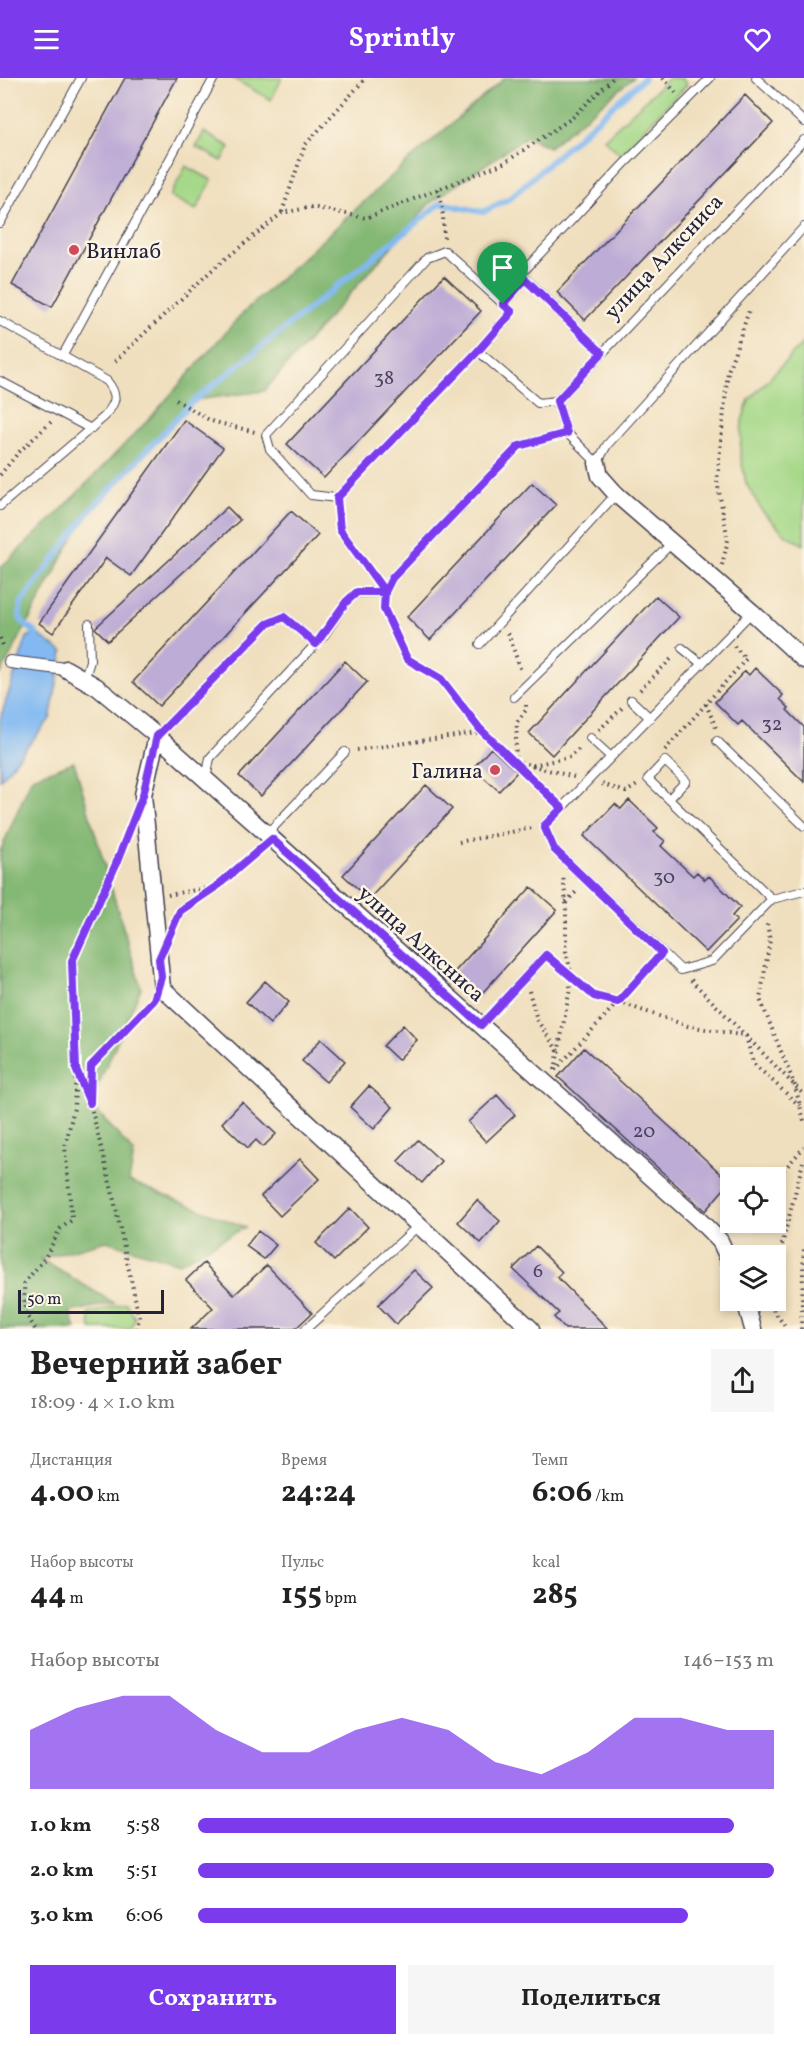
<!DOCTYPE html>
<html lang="ru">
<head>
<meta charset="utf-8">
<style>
  :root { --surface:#fff; --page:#f6f6f6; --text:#222; --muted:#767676; --accent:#7c3aed }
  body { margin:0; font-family:Vollkorn,serif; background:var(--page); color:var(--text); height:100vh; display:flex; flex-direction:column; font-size:22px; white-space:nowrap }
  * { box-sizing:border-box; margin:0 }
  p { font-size:20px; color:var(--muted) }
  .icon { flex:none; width:33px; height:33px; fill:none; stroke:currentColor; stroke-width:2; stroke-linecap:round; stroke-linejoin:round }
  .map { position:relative; height:1251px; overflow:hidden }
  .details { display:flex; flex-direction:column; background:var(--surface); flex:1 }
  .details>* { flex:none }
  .tools { position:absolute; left:720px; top:1089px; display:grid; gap:12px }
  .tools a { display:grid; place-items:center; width:66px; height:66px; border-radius:0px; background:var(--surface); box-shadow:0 3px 9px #0003; font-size:30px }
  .scale { position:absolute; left:18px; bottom:15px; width:146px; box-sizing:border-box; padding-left:6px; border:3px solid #22223b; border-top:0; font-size:16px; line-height:21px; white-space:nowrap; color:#22223b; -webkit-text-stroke:4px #fcf5e5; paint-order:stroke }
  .pin { position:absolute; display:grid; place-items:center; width:51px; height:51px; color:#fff; margin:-62px -26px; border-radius:50% 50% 50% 0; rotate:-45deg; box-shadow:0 0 6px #0007 }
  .pin .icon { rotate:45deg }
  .round { display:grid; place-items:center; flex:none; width:63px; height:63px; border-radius:0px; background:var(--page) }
  .head { display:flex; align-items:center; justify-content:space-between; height:102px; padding:0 30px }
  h1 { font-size:33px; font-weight:700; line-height:45px }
  .metrics { display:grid; grid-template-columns:repeat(3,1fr); gap:9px; height:102px; padding:6px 30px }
  .metrics div { display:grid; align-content:center }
  .metrics b { font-size:30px; font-weight:700 }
  .metrics small { font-size:16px; font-weight:400 }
  .metrics p { font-size:16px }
  .chart { height:168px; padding:12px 30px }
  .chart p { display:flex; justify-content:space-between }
  .chart svg { width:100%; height:108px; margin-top:6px; fill:var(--accent); opacity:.7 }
  .cta { display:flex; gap:12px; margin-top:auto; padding:12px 30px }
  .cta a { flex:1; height:69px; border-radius:0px; background:var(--accent); color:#fff; font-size:24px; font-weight:700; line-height:69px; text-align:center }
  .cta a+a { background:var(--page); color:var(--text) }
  ul { padding:0 30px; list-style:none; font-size:20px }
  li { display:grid; grid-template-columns:96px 72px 1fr; align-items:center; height:45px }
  li i { height:15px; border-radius:8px; background:var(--accent) }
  header { display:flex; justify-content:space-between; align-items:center; height:78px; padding:0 30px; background:var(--accent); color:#fff; font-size:27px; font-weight:700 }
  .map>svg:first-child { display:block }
</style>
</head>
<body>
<header><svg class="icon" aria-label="menu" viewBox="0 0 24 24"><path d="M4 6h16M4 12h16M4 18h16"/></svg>Sprintly<svg class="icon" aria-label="heart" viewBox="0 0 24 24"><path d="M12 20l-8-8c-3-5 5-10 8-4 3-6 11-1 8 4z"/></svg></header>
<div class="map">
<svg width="804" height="1251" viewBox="0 0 804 1251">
  <rect width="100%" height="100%" fill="#fcf5e5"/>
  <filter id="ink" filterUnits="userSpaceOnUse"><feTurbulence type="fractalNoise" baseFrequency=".0167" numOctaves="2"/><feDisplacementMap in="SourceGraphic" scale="12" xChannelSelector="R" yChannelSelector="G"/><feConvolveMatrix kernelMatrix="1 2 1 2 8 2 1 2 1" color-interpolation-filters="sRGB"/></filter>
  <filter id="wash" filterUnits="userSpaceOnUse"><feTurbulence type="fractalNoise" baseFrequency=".008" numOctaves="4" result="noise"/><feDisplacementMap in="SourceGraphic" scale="24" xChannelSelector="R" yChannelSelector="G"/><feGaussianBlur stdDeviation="1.35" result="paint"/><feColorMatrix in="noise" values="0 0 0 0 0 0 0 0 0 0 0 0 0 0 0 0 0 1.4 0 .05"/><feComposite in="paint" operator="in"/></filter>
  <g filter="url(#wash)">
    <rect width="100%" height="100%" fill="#f0dfbe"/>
    <path fill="#a5d888" stroke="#647d62" stroke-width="1.5" d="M232,0H282L271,22Z
      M669,0H682L687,7L620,76L604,61Z
      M204,54L230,69L222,83L196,69Z
      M186,88L212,102L196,132L170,118Z
      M804,264V467L786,457L762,433L746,405L740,376L742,343L749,322Z
      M126,1225L135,1240L131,1251H91L89,1236Z"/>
    <path fill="#84b874" stroke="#536d58" stroke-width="1.5" d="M505,0H633L549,69L527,58L430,125L264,313L195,322L88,432L0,597V490L58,435L150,340L240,238L408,83Z
      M74,684L141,910L90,1025L134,1075L129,1103L245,1149L179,1185L106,1163L40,1181L114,1225L70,1234L76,1251H0V774L32,699Z"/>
    <path fill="#82b9f2" stroke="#526e96" stroke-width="1.5" d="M36,555L63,574L50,641L0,702V641L27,559Z"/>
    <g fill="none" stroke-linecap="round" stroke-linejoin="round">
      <path stroke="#82b9f2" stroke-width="6" d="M36,562V555C22,544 16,543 22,524L89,434L190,326L441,125L483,134L510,120L644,0"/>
    </g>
    <g id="blocks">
      <path fill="#bdacd5" d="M125,0H177L52,229L12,207Z
        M745,17L773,45L585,242L557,214Z
        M444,198L481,233L324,400L287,366Z
        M184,342L223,370L131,498L106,480L53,555L39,545Z
        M532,405L556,427L430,562L407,539Z
        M227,429L240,442L108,563L95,550Z
        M291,433L318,457L159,628L133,604Z
        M656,518L679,539L552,677L529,655Z
        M345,583L367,604L261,718L239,698Z
        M755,590L783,617L780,621L789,630L787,632L804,649V704L742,643L738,647L715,624L745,593L749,597Z
        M491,670L517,694L499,713L473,690Z
        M426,707L452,731L369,821L343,797Z
        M629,722L658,750L654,754L665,763L661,768L693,798L697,794L705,802L709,798L740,829L732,838L737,842L706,874L584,758L615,726L621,731Z
        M531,809L557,832L476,922L450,899Z
        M265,903L289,924L270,946L246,924Z
        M403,947L417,962L398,982L383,968Z
        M321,961L345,983L326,1004L302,983Z
        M584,970L730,1104L705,1133L558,999Z
        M369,1008L393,1029L374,1051L350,1029Z
        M497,1017L515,1037L486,1064L468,1044Z
        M242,1024L276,1056L263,1069L256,1062L248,1070L222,1045Z
        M418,1062L441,1083L422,1105L398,1083Z
        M300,1081L319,1101L280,1138L261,1118Z
        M477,1122L500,1143L481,1165L458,1144Z
        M350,1130L368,1149L334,1183L316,1165Z
        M258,1153L276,1167L264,1181L246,1168Z
        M536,1168L562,1194L557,1199L608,1251H565L554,1239L559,1235L513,1191Z
        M204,1185L234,1217L267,1187L312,1235L295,1251H191L213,1230L186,1202Z
        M414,1192L433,1210L396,1246L378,1227Z"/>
    </g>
  </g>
  <g filter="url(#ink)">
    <use href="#blocks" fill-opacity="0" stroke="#413e4f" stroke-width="1.5"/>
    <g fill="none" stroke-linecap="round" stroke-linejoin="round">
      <g stroke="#413e4f" stroke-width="10">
        <path id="service" d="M756,0L804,44
          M804,62L557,323L567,355L597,385L607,367L804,149
          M0,145L81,0
          M0,243L107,303C119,318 116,325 104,339L0,428
          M478,273L512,234L445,173L427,180L266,357L270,371L311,417L337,420L478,273L538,325L557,323
          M602,275L521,196L624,86L710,0
          M63,277L214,0
          M0,303L91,351
          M752,534L544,748L554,771L681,892L712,883L772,821L804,813
          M480,566L616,416
          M682,570L702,586
          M84,602L90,583L89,546
          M514,619L672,465
          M631,622L650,640
          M157,658L267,546L284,539L316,566
          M590,660L611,679
          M717,663L804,748
          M206,701L210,680L325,556L346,524L357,515L385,514L392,500L519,368L567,355
          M669,721L686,703L665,683L648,701L772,821
          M267,756L345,674
          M481,947L546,877
          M306,1251L419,1147"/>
      </g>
      <g stroke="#413e4f" stroke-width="14">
        <path id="pedestrian" d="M10,584L66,591"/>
      </g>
      <g stroke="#413e4f" stroke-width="19">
        <path id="minor" d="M597,385L600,398L616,416L752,534L804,582
          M66,591L97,609L157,658L698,1141L720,1163L730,1184
          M157,658L143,717L162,910L531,1251
          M745,1222L753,1251"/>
      </g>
      <path stroke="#413e4f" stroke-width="4" stroke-dasharray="1.5 4.5" stroke-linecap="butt" d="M663,0L677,16
        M438,111L443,137L444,161
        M282,134L305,67L366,0
        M115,283L212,192L282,135L312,129L366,140L504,85L572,40L613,0
        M176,322L211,343L255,354
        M0,397L18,375L51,344
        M339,432L340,451L375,501
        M722,487L728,462L717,403L728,293L750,230
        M385,526L384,531L407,581L441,601L480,651L515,683L574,699
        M508,555L521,593
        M0,560L4,570
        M640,612L673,579
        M706,626L716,650
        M526,627V632L517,644L515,683L553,721
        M599,652L622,630
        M357,672L483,654
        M665,672L746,581L734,568
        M533,687L570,679L581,669
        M602,706L626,714L639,706
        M129,754L72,883L76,991L90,1025L112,1113L139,1239L137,1251
        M459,764L532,750
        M168,817L217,808L260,771
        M566,824L578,812
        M767,846L770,862L760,921L795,1008L804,1043
        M174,847L180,833L214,811
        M554,884L594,918L618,924L688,948L746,958L753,985L800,1028
        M691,902L804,1017
        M529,913L537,942L558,973
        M555,992L572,899L566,873V825L563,797
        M555,992L654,885
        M90,1023L91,988L153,923
        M776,1101L804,1069
        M730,1152L736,1144
        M776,1190L804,1080
        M766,1222L787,1251
        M35,1251L25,1234L24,1205L45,1180L60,1151L72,1142L65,1069L74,1030L76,994
        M801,1251L804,1169"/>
      <use href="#service" stroke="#fff" stroke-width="8"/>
      <use href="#pedestrian" stroke="#fff" stroke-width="12"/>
      <use href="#minor" stroke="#fff" stroke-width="16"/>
    </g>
  </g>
  <g fill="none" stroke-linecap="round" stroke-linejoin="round" filter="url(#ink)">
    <g stroke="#fff" stroke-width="12">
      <path id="route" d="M503,226L512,234L478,273L337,420L340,452L385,514H357L346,524L316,566L284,539L267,546L157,658L143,717L116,786L72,883L76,991L90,1025L91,988L154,922L161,899L159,881L180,833L217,808L272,761L481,947L546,877L594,918L618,924L662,875L554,771L544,748L562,730L480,651L441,601L407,581L384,531L385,514L392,500L519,368L567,355L557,323L602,275L525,201L503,226"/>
    </g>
    <use href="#route" stroke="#7c3aed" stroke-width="8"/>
  </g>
  <g fill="#d1495b" stroke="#fcf5e5" stroke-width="2">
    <circle cx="74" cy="172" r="6"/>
    <circle cx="495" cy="692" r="6"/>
  </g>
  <g text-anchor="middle" stroke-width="5" stroke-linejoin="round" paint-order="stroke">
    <g font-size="20" fill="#494462">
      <text x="384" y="306">38</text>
      <text x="772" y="652">32</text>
      <text x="664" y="805">30</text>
      <text x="644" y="1059">20</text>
      <text x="538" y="1199">6</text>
    </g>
    <g font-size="22" fill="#22223b" stroke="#fcf5e5" text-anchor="start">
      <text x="86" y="180">Винлаб</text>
      <text x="483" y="700" text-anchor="end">Галина</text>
    </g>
    <g font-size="22" fill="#22223b" stroke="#fcf5e5">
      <text transform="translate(663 178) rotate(-47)" y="8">улица Алксниса</text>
      <text transform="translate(422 865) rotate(42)" y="8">улица Алксниса</text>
    </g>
  </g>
</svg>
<div class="tools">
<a><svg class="icon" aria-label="locate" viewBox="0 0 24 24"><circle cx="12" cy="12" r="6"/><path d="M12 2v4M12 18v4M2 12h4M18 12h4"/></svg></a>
<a><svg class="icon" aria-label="layers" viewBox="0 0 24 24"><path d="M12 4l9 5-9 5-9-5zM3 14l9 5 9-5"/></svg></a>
</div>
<div class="scale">50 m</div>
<div class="pin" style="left:503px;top:226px;background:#1e9e55"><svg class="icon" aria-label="arrive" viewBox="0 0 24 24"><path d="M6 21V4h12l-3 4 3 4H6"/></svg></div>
</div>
<section class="details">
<div class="head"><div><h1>Вечерний забег</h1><p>18:09 · 4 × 1.0 km</p></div><a class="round"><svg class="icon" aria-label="share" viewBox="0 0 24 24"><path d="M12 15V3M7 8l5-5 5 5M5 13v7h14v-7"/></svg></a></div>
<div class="metrics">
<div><p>Дистанция</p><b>4.00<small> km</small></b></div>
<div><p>Время</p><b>24:24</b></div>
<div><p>Темп</p><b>6:06<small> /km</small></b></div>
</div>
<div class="metrics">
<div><p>Набор высоты</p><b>44<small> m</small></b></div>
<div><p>Пульс</p><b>155<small> bpm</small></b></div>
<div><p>kcal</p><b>285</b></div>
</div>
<div class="chart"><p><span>Набор высоты</span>146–153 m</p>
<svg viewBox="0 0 160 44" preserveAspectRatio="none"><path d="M0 44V20L10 11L20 6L30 6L40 20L50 29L60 29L70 20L80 15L90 20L100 33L110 38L120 29L130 15L140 15L150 20L160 20V44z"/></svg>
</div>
<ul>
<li><b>1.0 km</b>5:58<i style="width:93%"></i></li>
<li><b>2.0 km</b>5:51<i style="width:100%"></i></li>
<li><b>3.0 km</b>6:06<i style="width:85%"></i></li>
</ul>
<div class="cta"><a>Сохранить</a><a>Поделиться</a></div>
</section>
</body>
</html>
